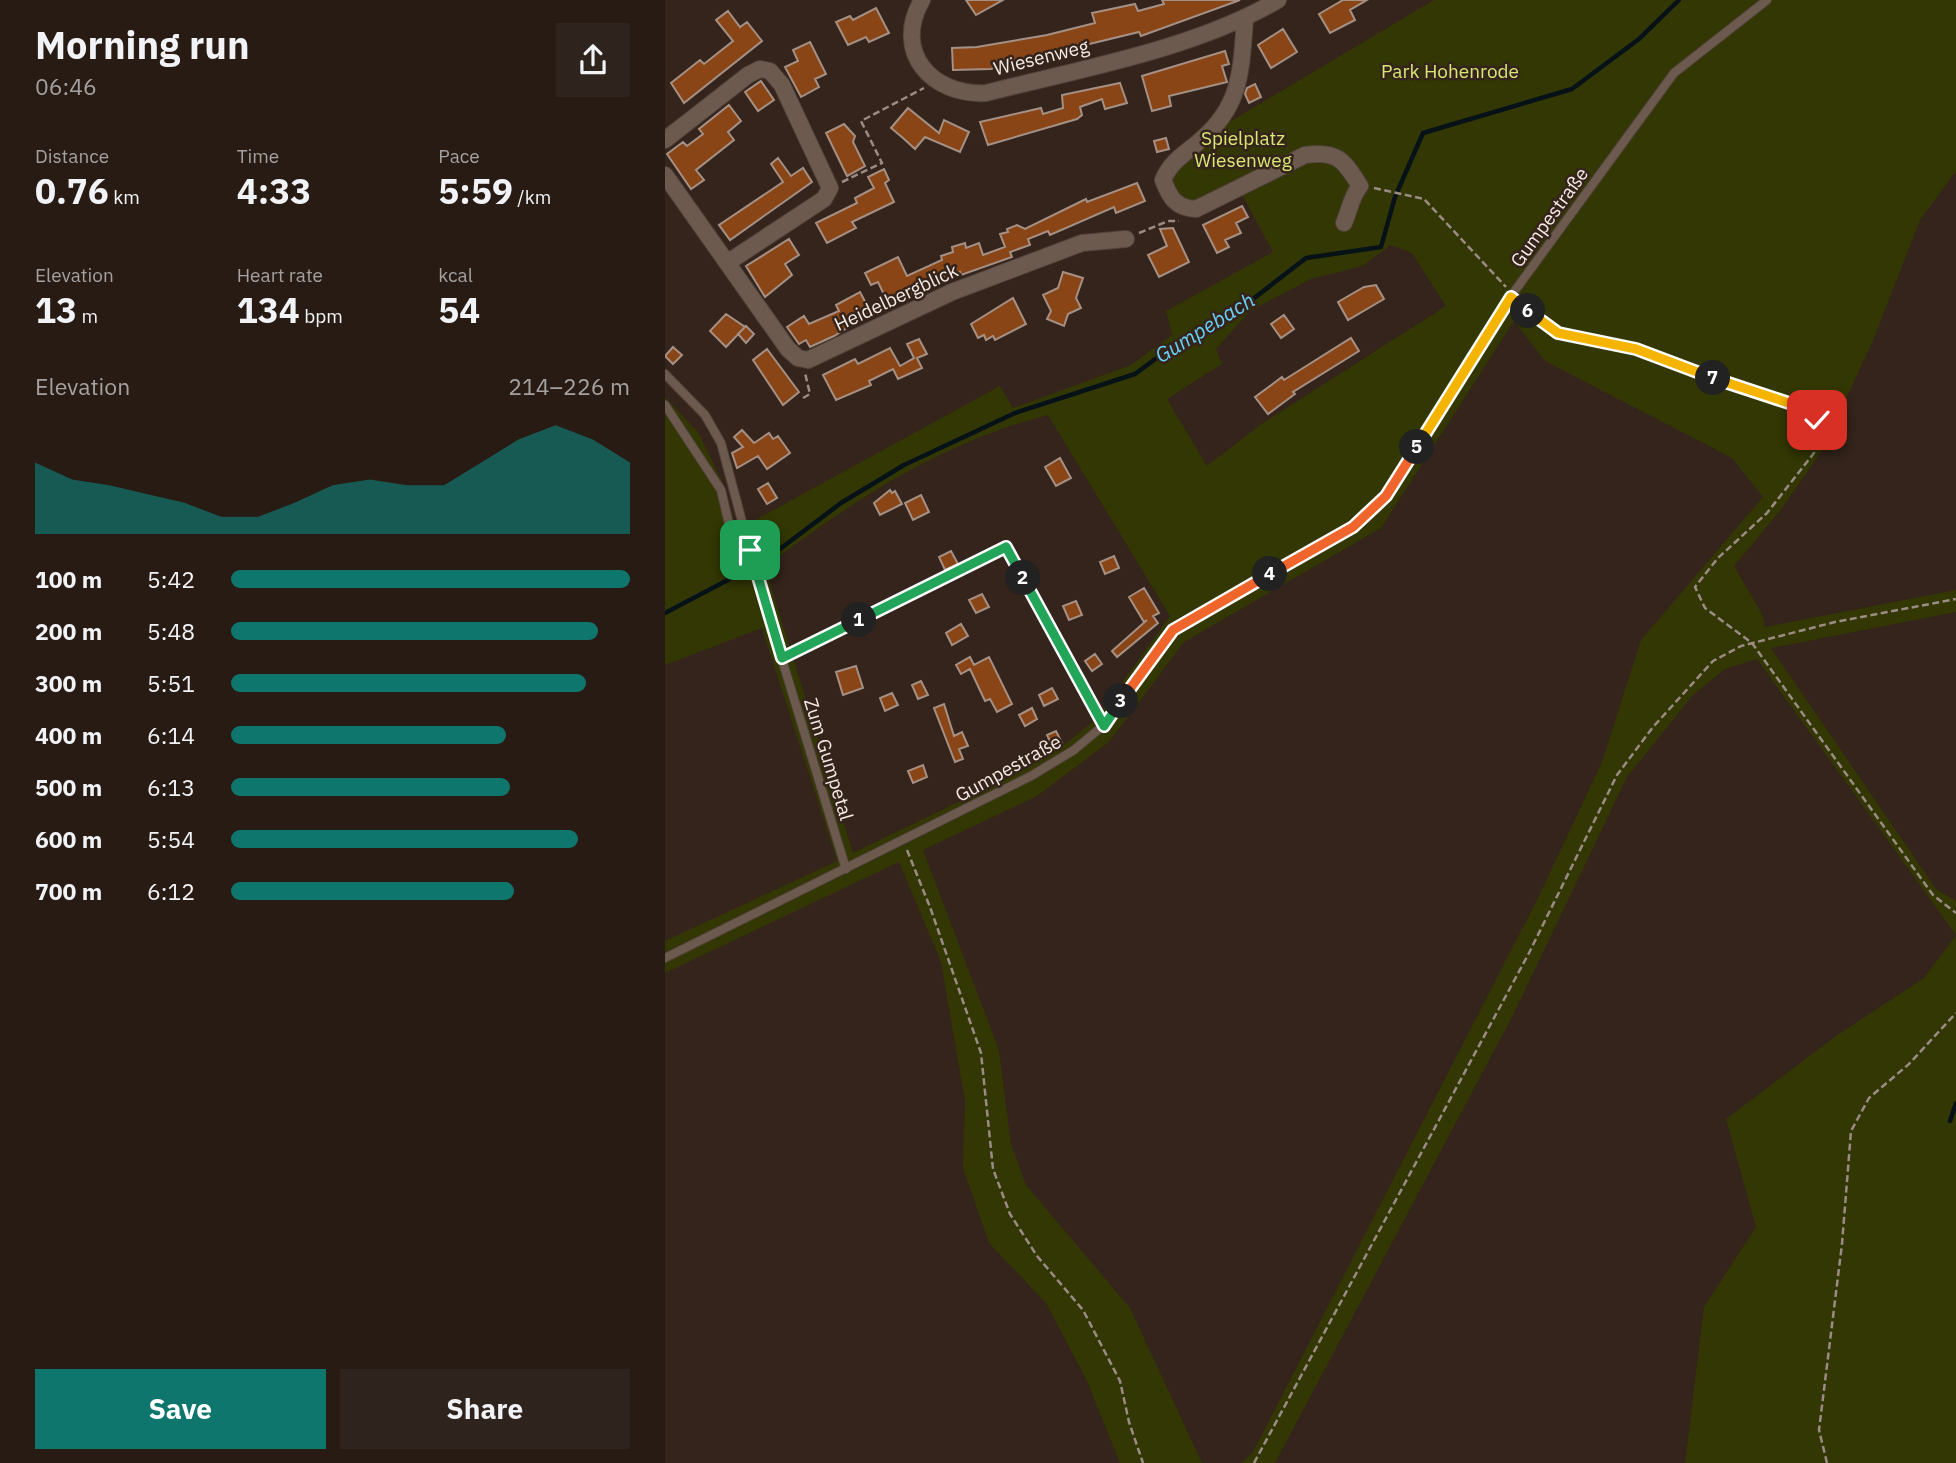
<!DOCTYPE html>
<html lang="en">
<head>
<meta charset="utf-8">
<style>
  :root { --surface:#271b14; --page:#2f241d; --text:#f1f3f6; --muted:#a4a1a0; --accent:#0f766e }
  body { margin:0; font-family:"IBM Plex Sans",sans-serif; background:var(--page); color:var(--text); height:100vh; display:flex; flex-direction:column; font-size:26px; white-space:nowrap }
  * { box-sizing:border-box; margin:0 }
  p { font-size:23px; color:var(--muted) }
  .icon { flex:none; width:38px; height:38px; fill:none; stroke:currentColor; stroke-width:2; stroke-linecap:round; stroke-linejoin:round }
  .map { position:relative; flex:1; overflow:hidden }
  .sheet { display:flex; flex-direction:column; background:var(--surface); width:665px }
  .sheet>* { flex:none }
  .pin { position:absolute; display:grid; place-items:center; width:60px; height:60px; color:#fff; margin:-30px; border-radius:14px; box-shadow:0 4px 10px #0006 }
  .km { position:absolute; width:35px; height:35px; margin:-18px; border-radius:50%; background:#222; color:#fff; font-size:19px; line-height:35px; text-align:center }
  .round { display:grid; place-items:center; flex:none; width:74px; height:74px; border-radius:0px; background:var(--page) }
  .overview { display:flex; align-items:center; justify-content:space-between; height:119px; padding:0 35px }
  h1 { font-size:38px; font-weight:700; line-height:52px }
  .metrics { display:grid; grid-template-columns:repeat(3,1fr); gap:10px; height:119px; padding:7px 35px }
  .metrics div { display:grid; align-content:center }
  .metrics b { font-size:35px; font-weight:700 }
  .metrics small { font-size:19px; font-weight:400 }
  .metrics p { font-size:19px }
  .chart { height:196px; padding:14px 35px }
  .chart p { display:flex; justify-content:space-between }
  .chart svg { width:100%; height:126px; margin-top:7px; fill:var(--accent); opacity:.7 }
  .cta { display:flex; gap:14px; margin-top:auto; padding:14px 35px }
  .cta a { flex:1; height:80px; border-radius:0px; background:var(--accent); color:#fff; font-size:28px; font-weight:700; line-height:80px; text-align:center }
  .cta a+a { background:var(--page); color:var(--text) }
  ul { padding:0 35px; list-style:none; font-size:23px }
  li { display:grid; grid-template-columns:112px 84px 1fr; align-items:center; height:52px }
  li i { height:18px; border-radius:9px; background:var(--accent) }
  main { display:flex; flex:1; min-height:0 }
  .map>svg:first-child { display:block }
</style>
</head>
<body>
<main>
<section class="sheet">
<div class="overview"><div><h1>Morning run</h1><p>06:46</p></div><a class="round"><svg class="icon" aria-label="share" viewBox="0 0 24 24"><path d="M12 15V3M7 8l5-5 5 5M5 13v7h14v-7"/></svg></a></div>
<div class="metrics">
<div><p>Distance</p><b>0.76<small> km</small></b></div>
<div><p>Time</p><b>4:33</b></div>
<div><p>Pace</p><b>5:59<small> /km</small></b></div>
</div>
<div class="metrics">
<div><p>Elevation</p><b>13<small> m</small></b></div>
<div><p>Heart rate</p><b>134<small> bpm</small></b></div>
<div><p>kcal</p><b>54</b></div>
</div>
<div class="chart"><p><span>Elevation</span>214–226 m</p>
<svg viewBox="0 0 160 44" preserveAspectRatio="none"><path d="M0 44V19L10 25L20 27L30 30L40 33L50 38L60 38L70 33L80 27L90 25L100 27L110 27L120 19L130 11L140 6L150 11L160 19V44z"/></svg>
</div>
<ul>
<li><b>100 m</b>5:42<i style="width:100%"></i></li>
<li><b>200 m</b>5:48<i style="width:92%"></i></li>
<li><b>300 m</b>5:51<i style="width:89%"></i></li>
<li><b>400 m</b>6:14<i style="width:69%"></i></li>
<li><b>500 m</b>6:13<i style="width:70%"></i></li>
<li><b>600 m</b>5:54<i style="width:87%"></i></li>
<li><b>700 m</b>6:12<i style="width:71%"></i></li>
</ul>
<div class="cta"><a>Save</a><a>Share</a></div>
</section>
<div class="map">
<svg width="1291" height="1463" viewBox="0 0 1291 1463">
  <rect width="100%" height="100%" fill="#34241b"/>
  <path fill="#333703" fill-rule="evenodd" d="M769,0H1291V171L1255,220L1207,343L1156,452L1115,511L1069,566L1097,614L1100,627L1291,590V612L1106,648L1271,889L1291,901V935L1092,659L1060,669L1028,695L962,777L848,1015L610,1463H577L588,1452L874,896L937,762L976,640L1098,497L1067,458L880,361L849,321L716,528L519,642L444,742L372,796L258,850L334,1050L346,1144L361,1185L465,1308L537,1463H455L422,1381L381,1303L324,1243L298,1168L300,1101L276,962L234,862L0,973V941L172,861L97,628L0,665V397L33,432L58,483L72,530L335,386L348,408L466,365L507,335L501,311L608,252L572,185L530,202L518,201L503,182L511,165L566,121ZM726,245L747,253L781,306L595,425L542,466L502,399L557,364L551,349L585,311L646,279L697,266ZM383,415L505,616L430,720L399,745L355,772L188,853L100,567C186,502 277,442 383,415Z
    M1291,935V1463H1020L1039,1307L1091,1227L1061,1119L1171,1036L1259,978Z"/>
  <g fill="none" stroke-linecap="round" stroke-linejoin="round">
    <path stroke="#061218" stroke-width="4.5" d="M0,613L99,561L176,503L239,465L350,413L470,374L512,343L566,316L641,258L716,247L730,197L758,133L907,89L974,39L1014,0
      M1285,1121L1291,1103"/>
  </g>
  <path fill="#8a4516" stroke="#a59085" stroke-width="2" d="M301,0H338L311,15Z
    M497,0H575L476,36L474,32L416,46L417,51L403,55L352,60L326,69L288,70L287,48L312,47L382,35L430,23L427,13L470,4L473,11L499,4Z
    M678,0H702L685,10L690,20L665,33L654,14Z
    M211,8L224,33L204,42L201,37L183,45L171,22L185,16L188,20Z
    M63,11L75,27L82,22L97,41L19,103L6,83L35,60L39,64L68,41L51,20Z
    M618,29L632,52L606,68L593,45Z
    M145,42L161,74L150,79L154,87L136,97L120,67L133,61L128,50Z
    M560,51L564,64L557,66L562,82L504,96L506,106L487,111L477,76Z
    M96,81L109,100L93,111L80,92Z
    M455,83L462,103L440,109L437,99L415,107L417,115L412,119L323,145L315,122L376,108L378,114L398,108L397,95Z
    M590,84L596,97L584,103L580,94L582,88Z
    M64,105L76,121L63,132L69,140L31,170L39,180L26,189L2,154L18,142L22,146L38,134L34,129Z
    M243,108L274,133L279,120L304,132L295,152L260,137L250,149L238,138L226,128Z
    M179,124L190,136L188,142L200,166L182,176L161,133Z
    M501,138L504,149L492,152L489,141Z
    M113,158L126,176L138,168L147,182L65,240L54,225L118,182L106,164Z
    M219,169L224,180L220,183L229,202L187,222L191,228L162,243L151,223L192,203L190,198L209,188L203,177Z
    M472,183L480,201L451,213L449,207L385,235L383,231L363,239L365,245L345,252L347,257L296,275L295,272L224,305L213,282L206,285L200,273L233,257L242,276L277,260L276,256L288,252L287,247L300,243L301,248L314,243L318,255L340,247L335,234L343,232L342,229L352,225L360,229L421,199L422,202Z
    M577,206L583,217L571,223L576,233L560,240L564,247L552,253L538,225Z
    M508,228L524,262L494,277L483,255L502,246L495,229Z
    M124,239L134,255L120,264L127,275L100,297L81,266Z
    M398,272L418,278L411,298L416,308L403,314L399,326L382,319L386,311L378,295L393,288Z
    M711,285L719,299L683,320L673,302L699,287Z
    M195,292L206,313L169,336L145,347L141,340L134,344L122,327L139,316L144,324L174,311L171,305Z
    M348,298L361,324L330,340L328,336L321,340L319,335L313,338L306,324Z
    M61,314L80,327L61,347L45,331Z
    M619,315L629,329L616,338L606,324Z
    M81,326L89,334L81,343L73,334Z
    M686,338L694,351L628,392L630,394L603,414L590,397L617,377L619,380Z
    M254,339L262,354L252,358L257,368L233,379L228,369L204,381L206,385L171,400L158,375L190,359L193,364L225,348L235,366L249,358L242,344Z
    M8,347L17,355L8,364L0,356Z
    M102,349L134,392L118,405L88,360Z
    M77,430L89,443L104,433L108,439L113,436L125,453L102,469L93,456L72,468L67,453L78,447L69,437Z
    M395,458L406,478L391,486L380,467Z
    M103,483L112,498L102,504L93,489Z
    M225,490L227,493L230,491L237,504L215,515L209,503Z
    M256,495L264,512L248,520L240,503Z
    M286,551L293,564L280,570L274,557Z
    M449,556L454,568L440,574L435,562Z
    M479,588L494,613L488,616L493,623L452,657L447,651L482,620L479,622L464,597Z
    M317,594L324,607L311,613L304,600Z
    M411,601L417,615L404,620L398,606Z
    M296,624L303,636L287,645L281,633Z
    M430,654L437,664L427,671L420,661Z
    M305,657L309,665L324,657L347,704L332,712L325,699L320,701L305,669L296,674L291,665Z
    M191,666L198,688L178,695L171,672Z
    M256,681L263,695L253,699L247,685Z
    M387,688L393,699L379,706L374,695Z
    M227,693L233,705L220,711L215,698Z
    M279,704L289,736L297,732L303,746L294,749L298,759L290,762L269,708Z
    M367,708L372,719L360,726L354,715Z
    M391,731L397,743L388,748L382,735Z
    M258,765L262,777L248,783L243,771Z"/>
  <g fill="none" stroke-linecap="round" stroke-linejoin="round">
    <g stroke="#50423b" stroke-width="10">
      <path id="lane" d="M0,374L40,415L56,443L93,581L181,869
        M0,405L56,490L67,537L84,547
        M117,658L341,547L439,725
        M0,958L366,776L409,750L439,725L508,630L688,527L721,496L846,296L1009,73L1102,0"/>
    </g>
    <g stroke="#50423b" stroke-width="18">
      <path id="street" d="M257,0C227,52 267,96 321,93C415,69 530,49 613,0
        M580,20C576,68 577,104 538,138C522,153 506,160 498,180C505,198 511,208 531,209L640,155C673,150 679,161 695,186C686,197 685,209 679,223
        M0,140L83,75L95,69L105,71L117,85L165,188L159,199L62,263
        M0,175L123,349L133,358L143,360L287,292L417,243L461,239"/>
    </g>
    <path stroke="#9a8c85" stroke-width="2.5" stroke-dasharray="7 3.5" stroke-linecap="butt" d="M177,182L217,163L196,121L259,88
      M709,188L759,199L841,287
      M474,233L503,221H514
      M853,303L893,333L971,349L1134,406L1152,420L1149,453L1102,513L1053,558L1030,587L1040,608L1087,643L1268,895L1291,913
      M138,398L145,394L140,373
      M242,850L265,907L316,1053L328,1169L345,1214L372,1256L418,1310L455,1381L464,1422L478,1463
      M589,1463L864,953L952,775L988,727L1048,661L1076,646L1170,622L1291,599
      M1162,1463L1154,1430L1177,1244L1186,1131L1204,1098L1244,1064L1291,1013"/>
    <use href="#lane" stroke="#6d5a4f" stroke-width="8"/>
    <use href="#street" stroke="#6d5a4f" stroke-width="16"/>
  </g>
  <g fill="none" stroke-linecap="round" stroke-linejoin="round">
    <g stroke="#fff" stroke-width="14">
      <path id="split-1" d="M85,550L117,658L194,620"/>
    </g>
    <g stroke="#fff" stroke-width="14">
      <path id="split-2" d="M194,620L341,547L358,578"/>
    </g>
    <g stroke="#fff" stroke-width="14">
      <path id="split-3" d="M358,578L439,726L456,701"/>
    </g>
    <g stroke="#fff" stroke-width="14">
      <path id="split-4" d="M456,701L508,630L605,574"/>
    </g>
    <g stroke="#fff" stroke-width="14">
      <path id="split-5" d="M605,574L688,527L721,496L752,447"/>
    </g>
    <g stroke="#fff" stroke-width="14">
      <path id="split-6" d="M752,447L846,297L863,311"/>
    </g>
    <g stroke="#fff" stroke-width="14">
      <path id="split-7" d="M863,311L893,333L971,349L1048,378"/>
    </g>
    <g stroke="#fff" stroke-width="14">
      <path id="split-8" d="M1048,378L1133,406L1152,420"/>
    </g>
    <use href="#split-1" stroke="#22a559" stroke-width="9"/>
    <use href="#split-2" stroke="#22a559" stroke-width="9"/>
    <use href="#split-3" stroke="#22a559" stroke-width="9"/>
    <use href="#split-4" stroke="#f0652b" stroke-width="9"/>
    <use href="#split-5" stroke="#f0652b" stroke-width="9"/>
    <use href="#split-6" stroke="#f5b400" stroke-width="9"/>
    <use href="#split-7" stroke="#f5b400" stroke-width="9"/>
    <use href="#split-8" stroke="#f5b400" stroke-width="9"/>
  </g>
  <g text-anchor="middle" stroke-width="5" stroke-linejoin="round" paint-order="stroke">
    <g font-size="19" fill="#f6eae4" stroke="#34241b">
      <text transform="translate(376 57) rotate(-14)" y="7">Wiesenweg</text>
      <text transform="translate(884 217) rotate(-54)" y="7">Gumpestraße</text>
      <text transform="translate(231 297) rotate(-25)" y="7">Heidelbergblick</text>
      <text transform="translate(164 759) rotate(73)" y="7">Zum Gumpetal</text>
      <text transform="translate(343 768) rotate(-29)" y="7">Gumpestraße</text>
    </g>
    <g font-size="19" fill="#dae774" stroke="#34241b">
      <text x="785" y="78">Park Hohenrode</text>
      <text x="578" y="145">Spielplatz<tspan x="578" dy="22">Wiesenweg</tspan></text>
    </g>
    <g font-size="21" font-style="italic" fill="#68d1f8" stroke="#34241b">
      <text transform="translate(540 328) rotate(-32)" y="7">Gumpebach</text>
    </g>
  </g>
</svg>
<div class="pin" style="left:85px;top:550px;background:#1e9e55"><svg class="icon" aria-label="arrive" viewBox="0 0 24 24"><path d="M6 21V4h12l-3 4 3 4H6"/></svg></div>
<div class="pin" style="left:1152px;top:420px;background:#d93025"><svg class="icon" aria-label="check" viewBox="0 0 24 24"><path d="M5 12l5 5 9-10"/></svg></div>
<b class="km" style="left:194px;top:620px">1</b>
<b class="km" style="left:358px;top:578px">2</b>
<b class="km" style="left:456px;top:701px">3</b>
<b class="km" style="left:605px;top:574px">4</b>
<b class="km" style="left:752px;top:447px">5</b>
<b class="km" style="left:863px;top:311px">6</b>
<b class="km" style="left:1048px;top:378px">7</b>
</div>
</main>
</body>
</html>
